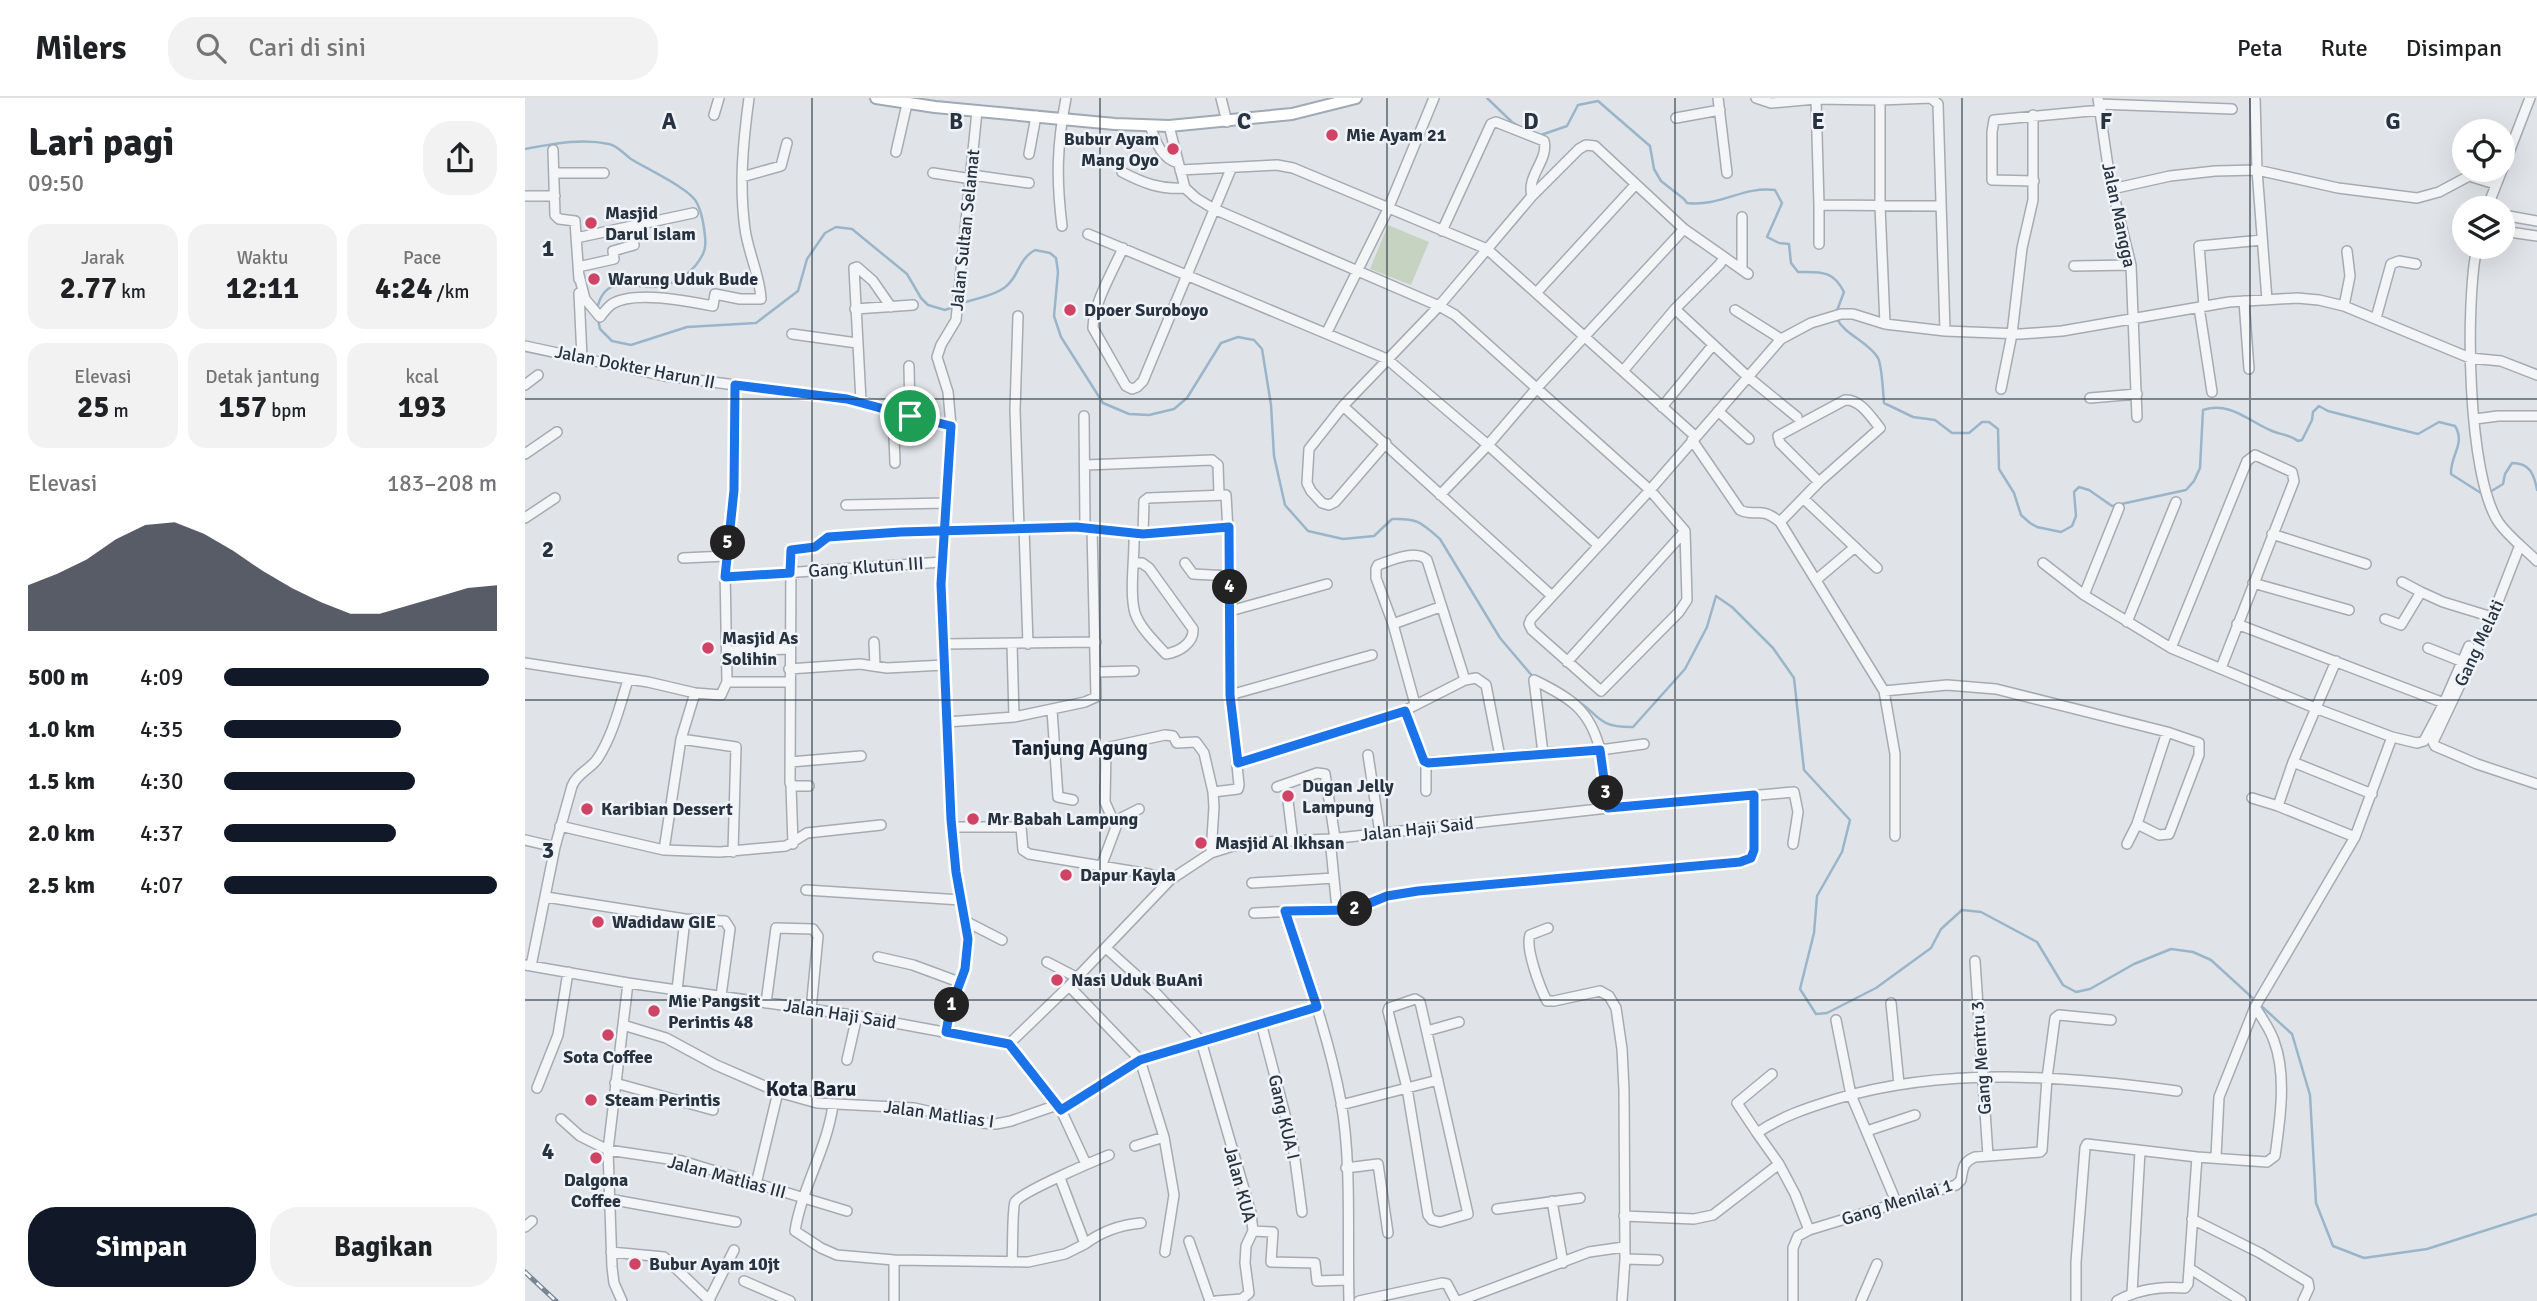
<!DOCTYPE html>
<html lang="id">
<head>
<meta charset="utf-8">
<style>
  :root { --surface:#fff; --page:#f2f2f2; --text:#202124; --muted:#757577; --line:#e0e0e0; --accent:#111827 }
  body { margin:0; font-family:Signika,sans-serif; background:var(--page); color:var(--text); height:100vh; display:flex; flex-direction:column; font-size:26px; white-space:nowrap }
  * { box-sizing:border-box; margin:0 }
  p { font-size:23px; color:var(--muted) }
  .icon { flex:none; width:38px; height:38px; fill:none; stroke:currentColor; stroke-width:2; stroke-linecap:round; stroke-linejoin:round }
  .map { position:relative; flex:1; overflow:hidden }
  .drawer { display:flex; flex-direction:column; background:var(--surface); width:525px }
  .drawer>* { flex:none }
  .buttons { position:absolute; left:1927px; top:21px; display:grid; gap:14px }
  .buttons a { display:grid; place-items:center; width:63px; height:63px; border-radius:50%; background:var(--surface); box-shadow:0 7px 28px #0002; font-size:35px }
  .pin { position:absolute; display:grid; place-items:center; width:60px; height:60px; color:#fff; margin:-30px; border:4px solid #fff; border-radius:50%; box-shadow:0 2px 7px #0007 }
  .km { position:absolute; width:35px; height:35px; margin:-18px; border-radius:50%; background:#222; color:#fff; font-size:19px; line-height:35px; text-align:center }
  .round { display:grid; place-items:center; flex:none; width:74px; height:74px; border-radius:28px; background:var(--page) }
  .summary { display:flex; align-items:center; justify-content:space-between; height:119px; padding:0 28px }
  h1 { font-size:38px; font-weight:700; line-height:52px }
  .stats { display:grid; grid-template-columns:repeat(3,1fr); gap:10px; height:119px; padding:7px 28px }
  .stats div { display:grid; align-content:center; border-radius:18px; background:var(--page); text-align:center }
  .stats b { font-size:30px; font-weight:700 }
  .stats small { font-size:19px; font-weight:400 }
  .stats p { font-size:19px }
  .chart { height:196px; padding:14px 28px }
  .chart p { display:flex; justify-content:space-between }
  .chart svg { width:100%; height:126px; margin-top:7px; fill:var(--accent); opacity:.7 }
  .action { display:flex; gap:14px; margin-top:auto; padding:14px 28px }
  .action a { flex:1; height:80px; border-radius:28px; background:var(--accent); color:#fff; font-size:28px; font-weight:700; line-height:80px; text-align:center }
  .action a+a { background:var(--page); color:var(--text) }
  ul { padding:0 28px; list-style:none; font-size:23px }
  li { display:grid; grid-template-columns:112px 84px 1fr; align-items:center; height:52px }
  li i { height:18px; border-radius:9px; background:var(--accent) }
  header { display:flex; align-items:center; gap:42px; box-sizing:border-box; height:98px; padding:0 35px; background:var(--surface); border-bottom:2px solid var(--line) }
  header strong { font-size:33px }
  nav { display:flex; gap:38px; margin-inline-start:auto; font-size:24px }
  .search { width:490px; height:63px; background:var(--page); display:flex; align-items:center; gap:18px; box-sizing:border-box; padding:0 24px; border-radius:28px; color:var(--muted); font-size:26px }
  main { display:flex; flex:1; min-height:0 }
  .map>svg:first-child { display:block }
</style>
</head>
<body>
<header>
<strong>Milers</strong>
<div class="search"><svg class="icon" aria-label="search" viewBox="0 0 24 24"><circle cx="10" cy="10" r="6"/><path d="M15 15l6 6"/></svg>Cari di sini</div>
<nav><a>Peta</a><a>Rute</a><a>Disimpan</a></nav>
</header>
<main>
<section class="drawer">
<div class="summary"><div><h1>Lari pagi</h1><p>09:50</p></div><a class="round"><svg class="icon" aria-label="share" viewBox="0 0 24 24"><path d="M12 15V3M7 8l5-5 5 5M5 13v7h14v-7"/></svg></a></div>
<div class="stats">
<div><p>Jarak</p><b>2.77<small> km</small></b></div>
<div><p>Waktu</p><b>12:11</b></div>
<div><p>Pace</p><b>4:24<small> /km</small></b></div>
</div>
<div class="stats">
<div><p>Elevasi</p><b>25<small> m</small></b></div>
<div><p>Detak jantung</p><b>157<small> bpm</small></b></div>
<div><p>kcal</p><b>193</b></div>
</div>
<div class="chart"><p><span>Elevasi</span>183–208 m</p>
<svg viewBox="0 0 160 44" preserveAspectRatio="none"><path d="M0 44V28L10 24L20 19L30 12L40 7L50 6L60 10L70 16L80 23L90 29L100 34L110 38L120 38L130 35L140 32L150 29L160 28V44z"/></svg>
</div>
<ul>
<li><b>500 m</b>4:09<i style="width:97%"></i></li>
<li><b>1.0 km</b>4:35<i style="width:65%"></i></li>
<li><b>1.5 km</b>4:30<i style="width:70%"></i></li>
<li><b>2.0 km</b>4:37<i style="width:63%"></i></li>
<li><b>2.5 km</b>4:07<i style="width:100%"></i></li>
</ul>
<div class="action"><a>Simpan</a><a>Bagikan</a></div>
</section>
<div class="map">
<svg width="2012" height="1203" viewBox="0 0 2012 1203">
  <rect width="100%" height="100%" fill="#e0e4e9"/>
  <path fill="#c7d3c1" d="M863,127L904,144L886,187L845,171Z"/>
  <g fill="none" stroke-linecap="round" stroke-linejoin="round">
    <path stroke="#9ab5ca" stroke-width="2.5" d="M962,0L987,24L997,30
      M1016,37L1042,28L1053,7L1073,3L1125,48L1129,71L1136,83L1159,101L1162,105C1196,109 1217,88 1250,92L1257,105L1242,139L1254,145L1264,146L1266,165L1273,174C1296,174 1308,172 1319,194L1311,215
      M0,51C28,46 56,40 84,46C93,48 99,56 106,61C120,70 166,91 172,105C175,111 178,123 179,130C180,139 182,148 178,156C170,172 155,184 137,188C112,194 81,171 72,211
      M437,205C450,201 468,198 479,190C494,180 492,162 510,152L525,155L531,160L533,174L529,218L536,239L578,305L604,316L624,317L649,311L662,300L696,245L713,239L729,242L737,251L746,307L749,358L760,407L783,433L818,441L849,438L867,421C892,420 896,424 915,441L975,540L1009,580
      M73,221L75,231L87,243L106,247L162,229L231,225L273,193L282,161L300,135L311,129L327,131L382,176L396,200L403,207L420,212L431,208
      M1312,221C1321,238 1343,243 1353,260C1357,268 1358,293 1359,305L1388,319L1410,322L1427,335H1444L1457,324H1464L1473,331L1474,371L1489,395L1496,417L1505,425L1512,429L1536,434L1547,428L1551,418L1549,394L1554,389L1564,392L1587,408L1661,392L1669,383L1675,370L1678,312C1705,303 1723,323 1747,333C1756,337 1764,336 1773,343L1777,342L1787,322L1788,314L1794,308L1803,313L1893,336L1914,324L1930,328C1941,346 1925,357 1926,376L1959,397
      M1965,394L1978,386L1980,376L1987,365C2005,365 2009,376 2012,392
      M1046,599C1075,614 1069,630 1108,629L1160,571L1182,529L1191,498L1207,509L1248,550L1269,580L1279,672L1325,722L1317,754L1292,798L1289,835L1275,891L1291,916L1302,915L1351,890L1406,850L1416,831L1437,812L1456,814L1512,844L1538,887L1551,894L1565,891L1609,866L1646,851L1668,854L1686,862L1767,936L1785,997L1791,1105L1808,1148L1839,1160L1902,1151L2012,1116"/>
    <g stroke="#a5abb3" stroke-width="12">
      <path id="minor" d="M696,0L702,24
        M1193,0L1202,75
        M1231,0L1246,5L1291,1L1355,2
        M1573,0L1585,82L1606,167L1612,319
        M1730,0L1732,72L1742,202
        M1291,1L1294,107L1415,108
        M1574,6L1707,11
        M189,17L194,0
        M1151,20L1195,12
        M625,28C631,44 636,60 653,65
        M644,28L660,90L671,100L689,111L914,208L930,217L1125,392L1160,433L1162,502L1154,514L1076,593L1007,532L1004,526L1006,521L1125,392L1256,241L1286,225L1316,216H1328L1360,226L1420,233L1496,236L1537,233L1704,204L1772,200L1794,202L1819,208L1945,260L1976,263L2012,277
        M28,52L30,117L34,121L50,123L54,181
        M371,54L382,6
        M504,56L511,18
        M1978,70L2005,0
        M655,72L752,67L768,70L962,151L1170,338
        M597,74C618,85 636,92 660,90
        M29,75H79
        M408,75L447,81
        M447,77L504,85
        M217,79L256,68L262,45
        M1509,83L1467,82V34L1469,22L1576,12
        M1587,91L1645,78L1690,73L1732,72L1813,90L1892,100L1914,94L1944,78L1970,86
        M0,98H30
        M1962,110L1977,72
        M1978,117L2012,123
        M537,128C531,80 532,47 541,0
        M917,133L966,26L971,24L1019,43C1024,62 1001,78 1007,98
        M1978,133L2012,138
        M563,136L862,261L963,347L1073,447
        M51,140L168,115
        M1294,146V107
        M1952,149C1940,204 1942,379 1974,425C1984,439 2000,451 2012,463
        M598,150C588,173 568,206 568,230L601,288L607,291L612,289L618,283L706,71
        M1199,159L1223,176
        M1549,168L1606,167
        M53,169L89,161L88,153L109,147L105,130
        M1217,170V119
        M54,177L60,201L75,219C78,215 83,209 87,206C109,192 164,203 188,208L190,196L215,201H236C235,178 223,154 220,131C214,87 218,44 224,0
        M1012,194L1111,86
        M54,195L57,260
        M1719,203L1724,271
        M1679,208L1674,148L1737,142
        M1819,208L1825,178L1822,153
        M1674,209L1687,294
        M330,211L388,207
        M1150,211L1223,279L1272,319
        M1210,212L1256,241
        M493,218L490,312L494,430
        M1851,220L1866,166L1874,163L1891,166
        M1360,226L1355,108V2L1406,0L1413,6L1420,233
        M802,234L863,111L909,0
        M267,236L332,245
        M0,248L140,278L336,303L385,318L426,328
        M384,268L385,318
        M0,287L13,277
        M1476,291L1487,236L1497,150L1508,102V17
        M1565,300L1612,296
        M336,303L329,170L332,169L348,183L366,209
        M818,308L1027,498
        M1137,309L1188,247
        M368,313L370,365
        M1193,313L1224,341
        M559,318L560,429
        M1950,321L1973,318H2012
        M1167,342L1215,412C1231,420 1234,407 1255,424
        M861,345L810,404L804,407L797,405L786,393L782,385L784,351L818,308L914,208L1007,98L1054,51L1061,47L1070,48L1159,131L1199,159L1195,166L1150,211L1098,273
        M0,356L32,334
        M561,367L687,362L693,367L694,396
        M1294,384L1255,345L1253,338L1320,302C1335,301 1346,319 1355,330L1294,384L1255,424L1359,593L1422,587L1471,591L1642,634L1674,645V657L1644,736L1634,737L1612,726
        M915,397L963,347L1011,291L1159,131
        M1279,401L1352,470
        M321,407L421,405
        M0,420L30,400
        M499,430L503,546
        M609,436C610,458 604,494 610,515C615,530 630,544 641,556C654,554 669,545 668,531L624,470L617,465H610
        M618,436L619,403L623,400L701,397L705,469V597
        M1747,436L1841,466
        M1995,447L1967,519L1908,644L1910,648L1952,666L2012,686
        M158,460L201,458
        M660,465L668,476L705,478
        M1518,465L1559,497L1646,550L1790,610L1867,639L1892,645L1899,643L1919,605L1944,548
        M200,479L417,464
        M1291,482L1330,449
        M1877,484L1896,494
        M1728,485L1824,512
        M1559,497L1594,410
        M705,513L802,486
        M1860,521L1876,527L1896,494L1918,504L1967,519
        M1602,524L1651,404
        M868,526L915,509
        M1712,526L1919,605
        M349,544L350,567
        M419,546L571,544
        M487,546L489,619
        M1646,550L1722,363L1730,357L1767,374L1769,383L1696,570
        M1903,550L1938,564
        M202,553L265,551
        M1042,564L1160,433
        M0,565L123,584L170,595L196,597L202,584L200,471L210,392V287
        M264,571L335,566L362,570L419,567
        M572,574L609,573
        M1009,582C1044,599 1065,611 1075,652L1018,655
        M202,584H265
        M1359,593L1370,656V738
        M890,606L868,526L851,480V471L853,467C867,462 891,451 902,462L940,582
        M527,612L533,699L548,702
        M422,624L489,619L560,604L571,599L567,431
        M156,641L211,649L208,754
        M843,657L855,735
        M975,659L1018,655L1009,582
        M265,664L336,658
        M901,664V693
        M1768,664L1847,696
        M713,665L879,613L940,582L951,580L961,587L975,659L901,664L879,613
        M266,688L268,746
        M284,688H269L265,685L266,452L290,449L303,439L376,434L551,429L618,436L704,429
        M752,689L792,675L800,676L810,740
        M1727,700L1753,708L1830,739
        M763,703L768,743
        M1753,708L1768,664L1811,563
        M1083,710L1075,652L1119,646
        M590,727L580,704L581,652L585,649L640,637L648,638L652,645L671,644L679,655L688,694
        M35,728L139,752L195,754L261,748L282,735L356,727
        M427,729H496L498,752L504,756L624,776L645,782
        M0,742L30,749
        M1602,746L1612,726L1642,634
        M139,752L156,641L170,595
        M686,755L689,709L688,694L713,691L714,687L705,597L847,557
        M576,769L594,721L614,711
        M727,785L809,780
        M281,792L436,802
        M21,799L160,821L200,823L205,831L196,898
        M812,811L836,810L862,798L893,793L1215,764L1226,760L1229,752V697
        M760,813C781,876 804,939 816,1004C827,1066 822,1139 824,1203
        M729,815L812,811L805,741
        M442,824L477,842
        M1023,830L1005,837C1000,850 1015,890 1022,903H1029L1075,893L1084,898L1091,910L1097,951L1099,992L1100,1161L1097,1203
        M581,850L631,895L676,943L726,1115L728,1133L721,1148L720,1165L724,1195L717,1201L691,1203
        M353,859L388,867L434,884
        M1450,863L1463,1058
        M522,864L551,879
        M0,867L103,885L327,917L484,946L544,888L645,782L686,755L708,748L739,744L805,741L1083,710L1269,694L1273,714L1268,746
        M6,868L30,749L47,688C52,675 66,671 73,660C88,637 95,607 103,582
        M544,888L615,962L639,1039
        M152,892L160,821
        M890,901L895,904L943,1116L915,1124L907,1122L903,1117L882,990L863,913L864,910Z
        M241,905L251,830L288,831L293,838L286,912
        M1366,905L1374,986
        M1311,922L1326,997L1372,1106
        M736,925L768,1047L777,1114
        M98,927L141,940L191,967L253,994L292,1005L389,1010L457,1025L471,1026L486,1023L532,1007
        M902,933L934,924
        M421,934L425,912L440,871L443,841L431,774L426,721L416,486L426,328L423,294L412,259L416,247L431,222L452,13
        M484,946L536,1012L561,1066
        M322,962L332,918
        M90,985L188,1012
        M12,990L33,937L43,874
        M308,1007C302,1051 277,1089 270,1133L296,1150L312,1157L369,1162L503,1164L540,1156L560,1146
        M816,1007L913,982
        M536,1012L615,962L792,909
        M36,1021L55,1038L83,1052L157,1063L322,1113
        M1342,1033L1390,1017
        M1232,1035L1212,1005L1247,976
        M610,1048L639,1039L649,1097L640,1154
        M1691,1059L1694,999L1730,909L1830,739L1867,639
        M1254,1066L1270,1096L1284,1132
        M821,1070L853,1066L863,1135
        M535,1080L560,1146C577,1133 594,1127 616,1125
        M231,1086L253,994
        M84,1101L211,1124
        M1027,1103L1038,1165
        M972,1111L1055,1100
        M1099,1118L1169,1121L1188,1117L1254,1066L1232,1035C1257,1018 1282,1010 1311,1001C1421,968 1540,978 1652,993
        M1667,1121L1735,1155L1783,1184L1784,1190L1778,1203
        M0,1129L7,1123
        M728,1133L748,1134L746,1164L790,1165L792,1183L823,1182
        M664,1143L685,1203
        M86,1154L139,1159L185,1203
        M1100,1161L1133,1162
        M487,1164C488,1153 487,1111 490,1104C496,1094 569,1063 584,1057
        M1664,1170L1716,1203
        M219,1183L265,1203
        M1607,1195L1615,1053
        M184,1202L209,1152
        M97,1203L89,1185L87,1169L83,1052L103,885
        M369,1203V1162
        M834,1203L917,1185L922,1186L931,1203
        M934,1203L1064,1154L1099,1149
        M1268,1203V1150L1273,1138L1284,1132L1431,1087L1436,1082C1438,1070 1438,1064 1450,1059L1515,1054L1517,1052L1522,980L1530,920L1534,917L1586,922
        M1336,1203L1352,1166
        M1551,1203V1164L1560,1050L1562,1046L1672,1059L1742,1064L1750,1058C1755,1023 1762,977 1749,943C1745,931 1737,920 1730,909
        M1592,1203C1613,1191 1636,1188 1660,1190L1663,1186L1672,1059"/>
    </g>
    <g stroke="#9faab5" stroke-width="14">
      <path id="major" d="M351,0L410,9L590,26L644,28L767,16L831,0"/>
    </g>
    <use href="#minor" stroke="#f3f5f7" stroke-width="9"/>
    <use href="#major" stroke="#fff" stroke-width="10"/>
    <g stroke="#798593" stroke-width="5">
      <path id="rail" d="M0,1174L31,1203"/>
    </g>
    <use href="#rail" stroke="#f0f3f7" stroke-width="2.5" stroke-dasharray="8" stroke-linecap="butt"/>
  </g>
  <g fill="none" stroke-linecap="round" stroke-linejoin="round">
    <g stroke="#fff" stroke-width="14">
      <path id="route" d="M385,318L426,328L416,486L426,721L431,774L443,841L440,871L425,912L421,934L484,946L536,1012L615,962L792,909L760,813L828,812L862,798L893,793L1215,764L1226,760L1229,752V697L1083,710L1075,652L903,665L899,663L880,613L713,665L705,597L704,429L618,436L551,429L376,434L303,439L290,449L266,452L265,475L200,479L209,392L210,287L322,301L385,318"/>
    </g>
    <use href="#route" stroke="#1a73e8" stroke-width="9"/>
  </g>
  <path fill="none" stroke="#283341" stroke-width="2" stroke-opacity="0.55" d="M287,0V1203M575,0V1203M862,0V1203M1150,0V1203M1437,0V1203M1725,0V1203M0,301H2012M0,602H2012M0,902H2012"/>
  <g fill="#d04365" stroke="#f0f3f7" stroke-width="2.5">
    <circle cx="807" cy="37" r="7"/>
    <circle cx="648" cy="51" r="7"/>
    <circle cx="66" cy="125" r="7"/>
    <circle cx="69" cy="181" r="7"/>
    <circle cx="545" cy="212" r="7"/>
    <circle cx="183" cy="550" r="7"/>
    <circle cx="763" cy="698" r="7"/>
    <circle cx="62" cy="711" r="7"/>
    <circle cx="448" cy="721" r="7"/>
    <circle cx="676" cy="745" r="7"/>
    <circle cx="541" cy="777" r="7"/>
    <circle cx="73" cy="824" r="7"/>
    <circle cx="532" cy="882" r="7"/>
    <circle cx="129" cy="913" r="7"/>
    <circle cx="83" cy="937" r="7"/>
    <circle cx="66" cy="1002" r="7"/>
    <circle cx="71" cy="1060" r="7"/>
    <circle cx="110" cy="1166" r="7"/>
  </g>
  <g text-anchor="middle" stroke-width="5" stroke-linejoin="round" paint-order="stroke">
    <g font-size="18" font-weight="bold" fill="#283341" stroke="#f0f3f7" text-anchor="start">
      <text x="821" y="43">Mie Ayam 21</text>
      <text x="634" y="47" text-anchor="end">Bubur Ayam<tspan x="634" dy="21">Mang Oyo</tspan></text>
      <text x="80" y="121">Masjid<tspan x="80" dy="21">Darul Islam</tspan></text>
      <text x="83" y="187">Warung Uduk Bude</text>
      <text x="559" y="218">Dpoer Suroboyo</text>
      <text x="197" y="546">Masjid As<tspan x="197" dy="21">Solihin</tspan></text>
      <text x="777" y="694">Dugan Jelly<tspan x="777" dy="21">Lampung</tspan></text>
      <text x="76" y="717">Karibian Dessert</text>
      <text x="462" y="727">Mr Babah Lampung</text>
      <text x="690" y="751">Masjid Al Ikhsan</text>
      <text x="555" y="783">Dapur Kayla</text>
      <text x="87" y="830">Wadidaw GIE</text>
      <text x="546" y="888">Nasi Uduk BuAni</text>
      <text x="143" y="909">Mie Pangsit<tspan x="143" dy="21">Perintis 48</tspan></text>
      <text x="83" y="965" text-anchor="middle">Sota Coffee</text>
      <text x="80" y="1008">Steam Perintis</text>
      <text x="71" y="1088" text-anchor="middle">Dalgona<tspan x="71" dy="21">Coffee</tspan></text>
      <text x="124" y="1172">Bubur Ayam 10jt</text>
    </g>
    <g font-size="18" fill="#283341" stroke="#f0f3f7">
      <text transform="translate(1594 117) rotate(78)" y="6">Jalan Mangga</text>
      <text transform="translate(440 132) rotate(-84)" y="6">Jalan Sultan Selamat</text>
      <text transform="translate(110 269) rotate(11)" y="6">Jalan Dokter Harun II</text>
      <text transform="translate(341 469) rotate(-4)" y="6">Gang Klutun III</text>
      <text transform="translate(1954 545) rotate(-65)" y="6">Gang Melati</text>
      <text transform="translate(892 731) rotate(-6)" y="6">Jalan Haji Said</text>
      <text transform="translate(315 916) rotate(9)" y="6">Jalan Haji Said</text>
      <text transform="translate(1456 960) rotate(-94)" y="6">Gang Mentru 3</text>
      <text transform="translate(414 1016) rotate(8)" y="6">Jalan Matlias I</text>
      <text transform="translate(759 1019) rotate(77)" y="6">Gang KUA I</text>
      <text transform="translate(202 1079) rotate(15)" y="6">Jalan Matlias III</text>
      <text transform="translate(715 1086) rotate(75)" y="6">Jalan KUA</text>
      <text transform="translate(1372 1104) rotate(-18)" y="6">Gang Menilai 1</text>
    </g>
    <g font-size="21" font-weight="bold" fill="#1b2432" stroke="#f0f3f7">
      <text x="555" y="657">Tanjung Agung</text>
      <text x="286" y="998">Kota Baru</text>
    </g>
  </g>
  <g font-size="23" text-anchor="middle" font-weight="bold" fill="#283341" stroke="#f0f3f7" stroke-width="5" stroke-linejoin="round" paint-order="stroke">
    <text x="144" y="31">A</text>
    <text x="431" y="31">B</text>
    <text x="719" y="31">C</text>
    <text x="1006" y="31">D</text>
    <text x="1293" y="31">E</text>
    <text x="1581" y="31">F</text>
    <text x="1868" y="31">G</text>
    <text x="23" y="158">1</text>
    <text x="23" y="459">2</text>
    <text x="23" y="760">3</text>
    <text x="23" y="1061">4</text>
  </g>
</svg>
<div class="buttons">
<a><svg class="icon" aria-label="locate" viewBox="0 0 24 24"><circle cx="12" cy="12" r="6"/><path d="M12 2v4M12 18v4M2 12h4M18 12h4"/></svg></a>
<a><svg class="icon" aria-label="layers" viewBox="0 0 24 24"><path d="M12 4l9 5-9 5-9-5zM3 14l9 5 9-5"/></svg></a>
</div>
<div class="pin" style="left:385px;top:318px;background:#1e9e55"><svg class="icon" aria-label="arrive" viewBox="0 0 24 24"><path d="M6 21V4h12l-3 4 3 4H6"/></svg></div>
<b class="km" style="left:427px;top:907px">1</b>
<b class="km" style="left:830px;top:811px">2</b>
<b class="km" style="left:1081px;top:695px">3</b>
<b class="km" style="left:705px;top:489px">4</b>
<b class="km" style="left:203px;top:445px">5</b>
</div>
</main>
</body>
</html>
